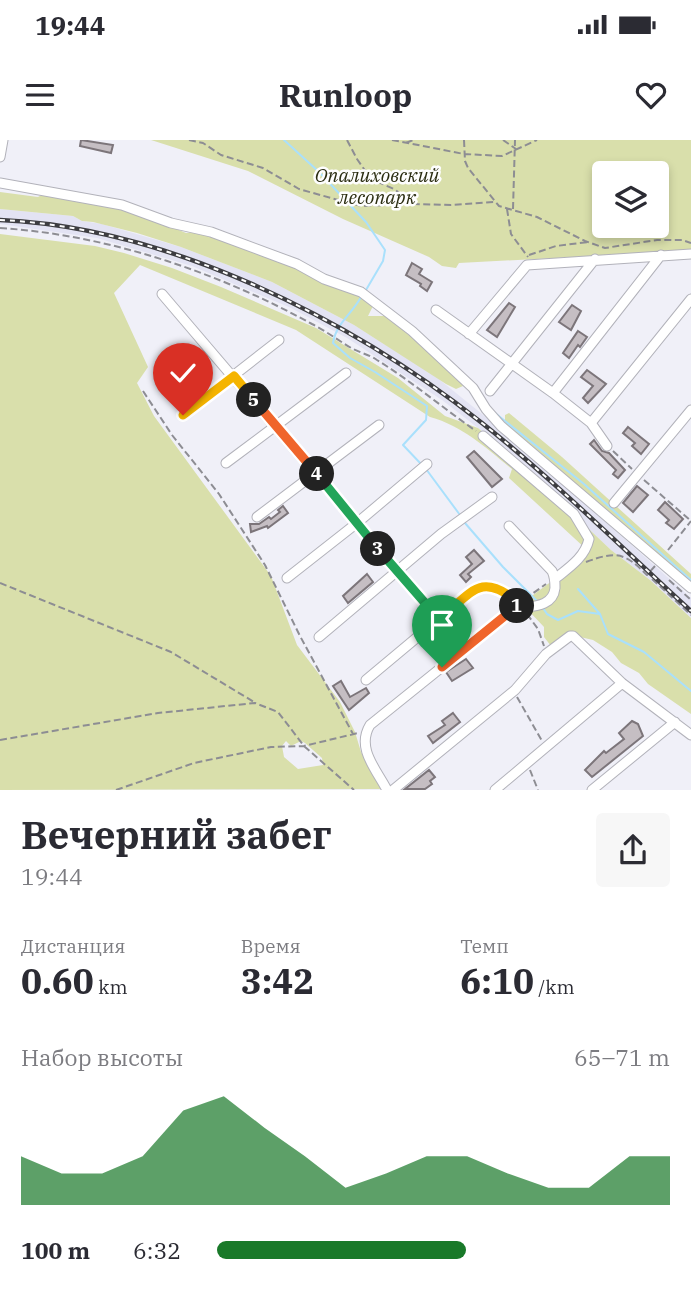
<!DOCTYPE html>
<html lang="ru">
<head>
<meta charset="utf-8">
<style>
  :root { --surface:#fff; --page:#f7f7f7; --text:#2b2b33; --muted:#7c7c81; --accent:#197929 }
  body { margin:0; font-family:"IBM Plex Serif",serif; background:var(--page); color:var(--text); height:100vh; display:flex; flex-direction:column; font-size:26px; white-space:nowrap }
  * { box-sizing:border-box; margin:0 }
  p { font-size:23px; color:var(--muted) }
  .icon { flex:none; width:38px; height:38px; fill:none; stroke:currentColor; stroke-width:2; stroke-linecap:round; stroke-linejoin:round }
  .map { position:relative; height:650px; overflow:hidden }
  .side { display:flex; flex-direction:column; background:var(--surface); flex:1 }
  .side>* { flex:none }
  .tools { position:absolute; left:592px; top:21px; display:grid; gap:14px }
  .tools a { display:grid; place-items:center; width:77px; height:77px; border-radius:7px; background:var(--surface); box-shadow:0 4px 10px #0003; font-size:35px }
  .pin { position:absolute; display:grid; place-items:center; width:60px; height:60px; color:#fff; margin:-72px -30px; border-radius:50% 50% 50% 0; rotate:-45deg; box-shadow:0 0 7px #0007 }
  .pin .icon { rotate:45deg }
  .km { position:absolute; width:35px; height:35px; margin:-18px; border-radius:50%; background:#222; color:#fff; font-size:19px; line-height:35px; text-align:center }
  .round { display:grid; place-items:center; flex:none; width:74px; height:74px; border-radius:7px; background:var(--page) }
  .overview { display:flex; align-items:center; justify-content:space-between; height:119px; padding:0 21px }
  h1 { font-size:38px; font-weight:700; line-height:52px }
  .metrics { display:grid; grid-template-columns:repeat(3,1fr); gap:10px; height:119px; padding:7px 21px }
  .metrics div { display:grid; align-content:center }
  .metrics b { font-size:35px; font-weight:700 }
  .metrics small { font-size:19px; font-weight:400 }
  .metrics p { font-size:19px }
  .chart { height:196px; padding:14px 21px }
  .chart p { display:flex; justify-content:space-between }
  .chart svg { width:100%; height:126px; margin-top:7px; fill:var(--accent); opacity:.7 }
  ul { padding:0 21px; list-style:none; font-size:23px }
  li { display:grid; grid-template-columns:112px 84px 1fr; align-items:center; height:52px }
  li i { height:18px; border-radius:9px; background:var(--accent) }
  .status { display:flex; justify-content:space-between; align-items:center; height:49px; padding:0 35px; background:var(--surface); direction:ltr }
  .status svg { height:19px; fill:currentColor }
  header { display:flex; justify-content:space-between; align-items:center; height:91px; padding:0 21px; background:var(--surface); font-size:32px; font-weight:700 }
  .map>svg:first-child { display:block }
</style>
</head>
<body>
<div class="status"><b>19:44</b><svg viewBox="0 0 49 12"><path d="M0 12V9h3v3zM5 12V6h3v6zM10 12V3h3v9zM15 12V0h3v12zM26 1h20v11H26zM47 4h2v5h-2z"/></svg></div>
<header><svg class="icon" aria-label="menu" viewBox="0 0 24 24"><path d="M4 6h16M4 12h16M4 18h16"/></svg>Runloop<svg class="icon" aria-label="heart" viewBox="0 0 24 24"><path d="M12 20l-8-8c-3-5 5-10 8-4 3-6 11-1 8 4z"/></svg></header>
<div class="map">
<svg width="691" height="650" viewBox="0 0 691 650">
  <rect width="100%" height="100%" fill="#f0f0f8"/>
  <path fill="#e3e3f3" d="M0,69L73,76L82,81L102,84L181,107L272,142L354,185L435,236L503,291L691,458V478L650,440L611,410L517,321L478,288L442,260L347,198L291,168L192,126L97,98L0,84Z"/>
  <path fill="#d9dfab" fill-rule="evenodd" d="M151,0H691V111L459,123L456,128L442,126L429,117L343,79L248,31ZM604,33H656V86H604Z
    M0,52L38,57L45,53L97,63L143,75L186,93L196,92L224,98L360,154L373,166L368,176H387L402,187L462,242L463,246L456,249L446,244L354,185L272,142L181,107L137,93L93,82L82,81L73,76L0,69Z
    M0,94L95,106L124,113L172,128L221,147L316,188L398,238L445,276L478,288L517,321L611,410L650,440L691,478V574L648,544L639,533L621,523L612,512L593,500L567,494L551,506L544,497V487L526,468L525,461L560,435L586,409L509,338L512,329C486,308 463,286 430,277L296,190L140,125L114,153L148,227L137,243L154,276L271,436L297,505L340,562L355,592L361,612L381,649L0,650ZM286,601L291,606L301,601L305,603L322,618L323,625L298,629L284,617L282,606Z
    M509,273L562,317L691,434V444L505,283V275Z"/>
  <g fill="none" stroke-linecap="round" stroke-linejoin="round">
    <path stroke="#a9e0fc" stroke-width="2" d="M284,0L319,32L366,82L385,110L383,121L366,150
      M361,157C352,174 336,183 333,203L350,218L375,232L427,266L426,280L403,305L422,325
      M495,273L584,344L691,440
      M426,329L460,375
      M465,383L503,427L537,461
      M578,449L600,474L608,494L644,512L691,551
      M543,468L547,474L558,480L578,471L600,474"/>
  </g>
  <path fill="#c5bec3" stroke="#7c757a" stroke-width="2" d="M81,0L113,5L111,13L80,6Z
    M412,123L422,129L419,134L432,142L427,151L420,146L421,144L406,135Z
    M509,163L515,167L497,197L487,190Z
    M572,165L581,171L571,190L559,182Z
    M578,191L587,197L580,207L578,205L569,218L563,213Z
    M587,230L606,244L588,263L583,258L593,246L581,237Z
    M628,287L649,304L641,314L632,306L635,303L623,293Z
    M594,300L602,311L609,313L625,330L618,338L613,334L616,330L590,304Z
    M474,311L502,339L492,347L467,317Z
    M637,346L648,355L633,372L623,363Z
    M665,362L683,379L674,389L666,383L669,380L658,370Z
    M283,366L288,373L268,388L267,386L251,392L250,384H259L269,377L271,379L280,372L278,370Z
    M474,410L484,421L468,434L471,437L466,442L460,435L472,424L466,417Z
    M367,434L373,442L348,463L343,456Z
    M466,519L473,528L452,541L446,532Z
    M341,541L350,557L366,548L369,553L349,570L333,546Z
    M453,573L460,582L433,603L428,596L445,585L442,581Z
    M632,581L638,584L643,596L592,637L585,630L604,611L606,613L624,599L619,593Z
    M429,630L435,637L430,641L432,644L425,649H405Z"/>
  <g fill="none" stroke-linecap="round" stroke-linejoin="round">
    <g stroke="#b2b2ba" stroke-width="11">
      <path id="minor" d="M0,17L3,0
        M0,43L122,65L171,83L211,92L297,124L324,139L361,152L412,191L473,248L486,269L501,286L691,448
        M162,154L439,479C471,453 480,431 518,462V465L514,469L370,585C356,608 376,629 387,650
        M436,170L553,253L591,283L607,306
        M469,194L527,125L691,114
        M490,251L595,119
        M553,253L661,115
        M183,275L279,200
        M591,283L691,159
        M483,296L574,374L589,399C585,417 570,427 556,438
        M226,323L346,233
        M614,363L691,270
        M257,377L379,285
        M509,386L552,431C555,437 555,441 555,448C553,468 530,466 514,469
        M287,438L357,383L427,324
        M319,497L441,394L492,357
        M366,540L439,479
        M393,650L515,550L546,514L570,496H573L622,543L691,595
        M495,650L621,544
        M592,650L675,582"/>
    </g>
    <path stroke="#8d8d93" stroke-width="2" stroke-dasharray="7 3.5" stroke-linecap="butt" d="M189,0L203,3L221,15L263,28L299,49L338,60L361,66L415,64
      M347,0L357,19L371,39L394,49L415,64L451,65L494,62
      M392,0L464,14L502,16L537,0
      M464,0L465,21L468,28L499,66L537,77L585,101L605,108L657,100H682L691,103
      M503,0L516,9
      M406,3L413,0
      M507,69L511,94L528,117
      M513,69L515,0
      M0,88C109,95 217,132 312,184C326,191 339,201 353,209C361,213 370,215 377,220C411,241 443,268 476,291
      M529,115L556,106L588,102
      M143,251L172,295L219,354L265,425L300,496L353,594
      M613,311L632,329
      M644,340L691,381
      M668,410L691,381
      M586,422C616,411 624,412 647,435L655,426
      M652,439L691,475
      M669,440L691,460
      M0,443L171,512L254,562
      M525,459L546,444
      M527,474L538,489L544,506
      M517,557L542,601
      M0,600L158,573L255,563L278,572L304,606L354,650
      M530,630L538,650
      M116,650L194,623L271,607L304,606L358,593"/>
    <use href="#minor" stroke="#fff" stroke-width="9"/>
    <g stroke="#3d3d41" stroke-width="4.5">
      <path id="rail" d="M0,80C168,87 352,180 482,283C555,341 622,408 691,471"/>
    </g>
    <use href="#rail" stroke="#fefefe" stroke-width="2" stroke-dasharray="5" stroke-linecap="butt"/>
  </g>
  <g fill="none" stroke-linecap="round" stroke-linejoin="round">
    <g stroke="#fff" stroke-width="14">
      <path id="split-1" d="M442,527L517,466"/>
    </g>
    <g stroke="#fff" stroke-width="14">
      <path id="split-2" d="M442,477C473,451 481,432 518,462L517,466"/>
    </g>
    <g stroke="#fff" stroke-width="14">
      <path id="split-3" d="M378,409L439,479L442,477"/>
    </g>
    <g stroke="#fff" stroke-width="14">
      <path id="split-4" d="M317,334L378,409"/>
    </g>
    <g stroke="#fff" stroke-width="14">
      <path id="split-5" d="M254,260L317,334"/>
    </g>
    <g stroke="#fff" stroke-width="14">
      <path id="split-6" d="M183,275L234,236L254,260"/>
    </g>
    <use href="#split-1" stroke="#f0652b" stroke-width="9"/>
    <use href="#split-2" stroke="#f5b400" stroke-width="9"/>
    <use href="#split-3" stroke="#22a559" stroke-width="9"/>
    <use href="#split-4" stroke="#22a559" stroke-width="9"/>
    <use href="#split-5" stroke="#f0652b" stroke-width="9"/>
    <use href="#split-6" stroke="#f5b400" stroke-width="9"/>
  </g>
  <g text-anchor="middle" stroke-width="5" stroke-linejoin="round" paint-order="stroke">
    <g font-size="19" font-style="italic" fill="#2b2d11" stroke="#fefefe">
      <text x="377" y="42">Опалиховский<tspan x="377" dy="22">лесопарк</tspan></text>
    </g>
  </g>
</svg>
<div class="tools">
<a><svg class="icon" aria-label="layers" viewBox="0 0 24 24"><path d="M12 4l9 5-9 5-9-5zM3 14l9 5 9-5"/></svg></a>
</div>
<div class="pin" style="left:442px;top:527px;background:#1e9e55"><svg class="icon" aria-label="arrive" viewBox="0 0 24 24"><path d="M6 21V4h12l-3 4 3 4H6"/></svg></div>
<div class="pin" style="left:183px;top:275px;background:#d93025"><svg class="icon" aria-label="check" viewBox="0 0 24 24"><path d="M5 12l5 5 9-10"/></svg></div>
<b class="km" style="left:517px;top:466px">1</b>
<b class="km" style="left:378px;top:409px">3</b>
<b class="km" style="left:317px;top:334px">4</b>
<b class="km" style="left:254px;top:260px">5</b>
</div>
<section class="side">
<div class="overview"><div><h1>Вечерний забег</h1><p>19:44</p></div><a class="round"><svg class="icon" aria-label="share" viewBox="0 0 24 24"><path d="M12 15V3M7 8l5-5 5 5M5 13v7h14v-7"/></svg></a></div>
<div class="metrics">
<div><p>Дистанция</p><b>0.60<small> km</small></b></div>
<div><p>Время</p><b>3:42</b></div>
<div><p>Темп</p><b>6:10<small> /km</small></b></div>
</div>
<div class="chart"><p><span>Набор высоты</span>65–71 m</p>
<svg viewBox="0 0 160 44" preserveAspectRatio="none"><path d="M0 44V27L10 33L20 33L30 27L40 11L50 6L60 17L70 27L80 38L90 33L100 27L110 27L120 33L130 38L140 38L150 27L160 27V44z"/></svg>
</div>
<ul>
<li><b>100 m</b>6:32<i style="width:55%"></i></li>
</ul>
</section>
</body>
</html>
